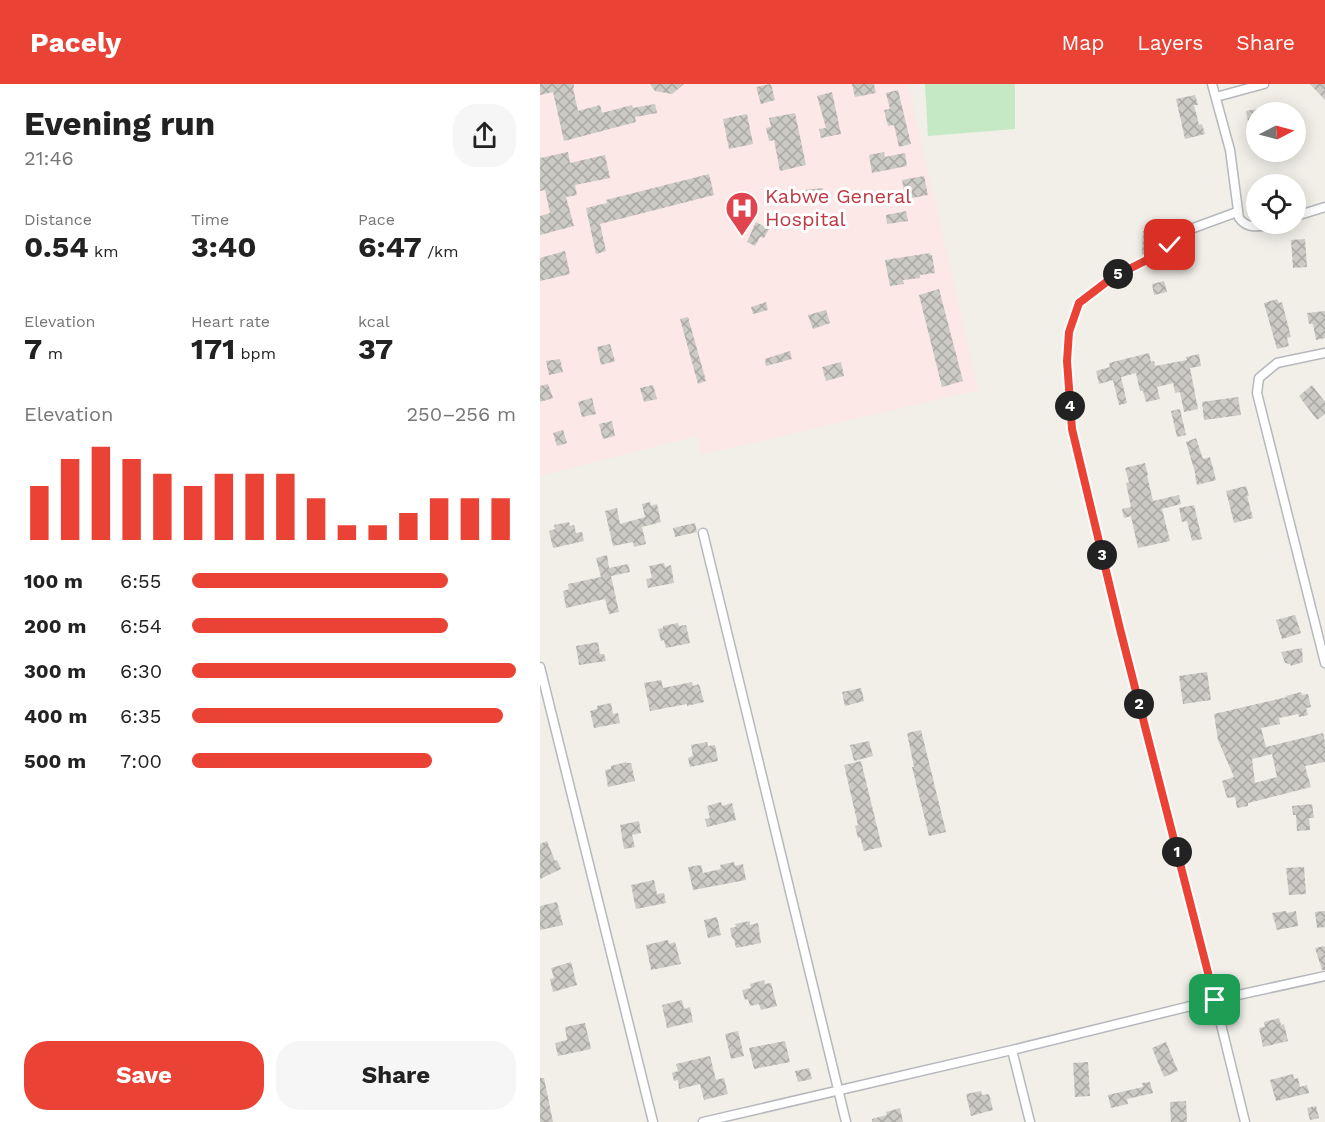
<!DOCTYPE html>
<html lang="en">
<head>
<meta charset="utf-8">
<style>
  :root { --surface:#fff; --page:#f6f6f6; --text:#222; --muted:#767676; --accent:#ea4335 }
  body { margin:0; font-family:"Work Sans",sans-serif; background:var(--page); color:var(--text); height:100vh; display:flex; flex-direction:column; font-size:22px; white-space:nowrap }
  * { box-sizing:border-box; margin:0 }
  p { font-size:20px; color:var(--muted) }
  .icon { flex:none; width:33px; height:33px; fill:none; stroke:currentColor; stroke-width:2; stroke-linecap:round; stroke-linejoin:round }
  .map { position:relative; flex:1; overflow:hidden }
  .panel { display:flex; flex-direction:column; background:var(--surface); width:540px }
  .panel>* { flex:none }
  .needle { width:39px; rotate:84deg }
  .fabs { position:absolute; left:706px; top:18px; display:grid; gap:12px }
  .fabs a { display:grid; place-items:center; width:60px; height:60px; border-radius:50%; background:var(--surface); box-shadow:0 3px 15px #0003; font-size:30px }
  .pin { position:absolute; display:grid; place-items:center; width:51px; height:51px; color:#fff; margin:-26px; border-radius:12px; box-shadow:0 3px 9px #0006 }
  .km { position:absolute; width:30px; height:30px; margin:-15px; border-radius:50%; background:#222; color:#fff; font-size:16px; line-height:30px; text-align:center }
  .round { display:grid; place-items:center; flex:none; width:63px; height:63px; border-radius:24px; background:var(--page) }
  .head { display:flex; align-items:center; justify-content:space-between; height:102px; padding:0 24px }
  h1 { font-size:33px; font-weight:700; line-height:45px }
  .figures { display:grid; grid-template-columns:repeat(3,1fr); gap:9px; height:102px; padding:6px 24px }
  .figures div { display:grid; align-content:center }
  .figures b { font-size:30px; font-weight:700 }
  .figures small { font-size:16px; font-weight:400 }
  .figures p { font-size:16px }
  .chart { height:168px; padding:12px 24px }
  .chart p { display:flex; justify-content:space-between }
  .chart svg { width:100%; height:108px; margin-top:6px; stroke:var(--accent); stroke-width:6 }
  .button { display:flex; gap:12px; margin-top:auto; padding:12px 24px }
  .button a { flex:1; height:69px; border-radius:24px; background:var(--accent); color:#fff; font-size:24px; font-weight:700; line-height:69px; text-align:center }
  .button a+a { background:var(--page); color:var(--text) }
  ul { padding:0 24px; list-style:none; font-size:20px }
  li { display:grid; grid-template-columns:96px 72px 1fr; align-items:center; height:45px }
  li i { height:15px; border-radius:8px; background:var(--accent) }
  header { display:flex; align-items:center; gap:36px; box-sizing:border-box; height:84px; padding:0 30px; background:var(--accent); color:#fff }
  header strong { font-size:28px }
  nav { display:flex; gap:33px; margin-inline-start:auto; font-size:21px }
  main { display:flex; flex:1; min-height:0 }
  .map>svg:first-child { display:block }
</style>
</head>
<body>
<header>
<strong>Pacely</strong>
<nav><a>Map</a><a>Layers</a><a>Share</a></nav>
</header>
<main>
<section class="panel">
<div class="head"><div><h1>Evening run</h1><p>21:46</p></div><a class="round"><svg class="icon" aria-label="share" viewBox="0 0 24 24"><path d="M12 15V3M7 8l5-5 5 5M5 13v7h14v-7"/></svg></a></div>
<div class="figures">
<div><p>Distance</p><b>0.54<small> km</small></b></div>
<div><p>Time</p><b>3:40</b></div>
<div><p>Pace</p><b>6:47<small> /km</small></b></div>
</div>
<div class="figures">
<div><p>Elevation</p><b>7<small> m</small></b></div>
<div><p>Heart rate</p><b>171<small> bpm</small></b></div>
<div><p>kcal</p><b>37</b></div>
</div>
<div class="chart"><p><span>Elevation</span>250–256 m</p>
<svg viewBox="0 0 160 44" preserveAspectRatio="none"><path d="M5 44V22M15 44V11M25 44V6M35 44V11M45 44V17M55 44V22M65 44V17M75 44V17M85 44V17M95 44V27M105 44V38M115 44V38M125 44V33M135 44V27M145 44V27M155 44V27"/></svg>
</div>
<ul>
<li><b>100 m</b>6:55<i style="width:79%"></i></li>
<li><b>200 m</b>6:54<i style="width:79%"></i></li>
<li><b>300 m</b>6:30<i style="width:100%"></i></li>
<li><b>400 m</b>6:35<i style="width:96%"></i></li>
<li><b>500 m</b>7:00<i style="width:74%"></i></li>
</ul>
<div class="button"><a>Save</a><a>Share</a></div>
</section>
<div class="map">
<svg width="785" height="1038" viewBox="0 0 785 1038">
  <defs>
    <pattern id="building-cross-hatch" width="8" height="8" patternUnits="userSpaceOnUse" patternTransform="scale(1.5)"><rect width="8" height="8" fill="#cccac5"/><path d="M0 0l8 8M0 8l8-8" fill="none" stroke="#a9a8a4"/></pattern>
  </defs>
  <rect width="100%" height="100%" fill="#f1efe8"/>
  <path fill="#fce8e6" d="M0,0H368L438,306L161,371L157,352L0,392Z"/>
  <path fill="#c5e8c5" d="M385,0H475V45L388,52Z"/>
  <path fill="url(#building-cross-hatch)" fill-rule="evenodd" d="M0,0H34V3L33,4L38,27L60,21L62,29L92,21L93,24L115,20L117,29L95,33L96,38L24,57L13,8L0,11Z
    M110,0H144L132,10L115,7Z
    M231,0L235,16L221,20L216,3Z
    M312,0H334L336,9L315,13Z
    M770,0H785V16Z
    M358,6L371,60L359,63L354,41L348,42L344,26L350,25L346,9Z
    M292,8L301,50L281,54L279,45L286,44L277,12Z
    M655,11L658,21H654L659,41L662,40L665,50L645,55L636,15Z
    M717,25V64H713L706,27Z
    M255,29L266,81L240,87L234,56L229,57L226,44L231,43L229,34Z
    M207,30L213,60L189,65L183,35Z
    M28,68L30,79L65,71L70,94L35,101L37,111L26,113L34,142L0,151V132L10,129L5,106L0,107V74Z
    M344,68L345,73L365,69L367,82L332,89L329,71Z
    M169,90L174,111L60,140L66,167L56,170L46,124L67,119L66,116Z
    M384,92L388,111L366,115L362,96Z
    M283,104L284,117L267,118L265,106Z
    M366,127L368,137L347,140L346,131Z
    M216,138L229,145L224,154L220,153L215,162L207,158Z
    M603,147L611,148L610,167L605,170H602Z
    M765,155L767,183L753,184L751,156Z
    M25,167L30,190L0,197V174Z
    M390,169V171H392L395,189L380,191V194L363,196L364,200L350,202L345,176Z
    M624,197L627,208L614,211L612,200Z
    M399,205L423,297L402,303L379,211Z
    M737,215L739,219L742,218L751,253L747,254L749,262L737,265L724,219Z
    M226,218L228,226L213,230L211,223Z
    M286,226L290,239L273,245L268,231Z
    M785,227V254L776,256L773,240H769L767,229Z
    M148,233L166,297L158,300L140,235Z
    M70,260L75,277L61,281L57,263Z
    M250,267L252,275L226,282L225,275Z
    M609,269L611,278L614,277L615,282L647,276L646,273L659,270L661,282L650,284L658,325L644,328L640,308L635,309L633,299L617,303L620,315L606,318L603,307H600L596,289L581,293L587,319L579,321L573,296L559,300L556,287L570,283L569,279Z
    M20,275L23,288L9,291L6,277Z
    M301,278L304,292L286,297L282,283Z
    M8,300L13,314L0,318V302Z
    M113,301L117,315L104,318L100,304Z
    M772,301L785,318V330L777,336L759,312Z
    M698,313L701,331L664,336L662,318Z
    M52,314L56,330L42,333L38,318Z
    M640,325L646,351L637,353L631,327Z
    M72,337L75,352L63,355L59,340Z
    M23,346L27,359L17,362L13,349Z
    M656,354L663,375L670,373L676,396L657,401L655,392H656L646,358Z
    M605,379L608,391H607L613,417L639,411L641,420L622,425L630,457L598,464L591,432L584,434L582,425L591,423L586,399L589,398L585,384Z
    M706,402L709,412H707L713,434L694,439L686,407Z
    M110,418L111,422L117,420L121,438L102,443L106,460L94,463L93,458L73,462L65,427L77,424L80,440L105,433L102,420Z
    M654,421L662,455L652,457L647,437L642,438L639,424Z
    M29,438L30,442L34,441L36,449L42,448L44,457L13,464L9,447L15,445L14,441Z
    M155,439L157,448L135,453L133,444Z
    M67,471L69,484L88,480L90,488L71,492L79,528L69,530L65,515L26,524L23,507L29,505L28,500L61,493L56,474Z
    M124,479L125,483L131,481L134,499L108,504L106,495L112,494L109,482Z
    M755,531L761,549L742,555L736,536Z
    M138,539L139,542L146,541L150,559L126,564L124,556L121,557L118,545L123,544V542Z
    M58,558L60,570H64L66,577L39,581L36,562Z
    M762,564L763,578L751,582L750,580L745,579L741,568Z
    M667,588L671,616L643,620L639,592Z
    M121,596L123,604L152,598L153,602L159,600L164,618L147,622V620L110,627L104,599Z
    M321,604L324,617L305,622L302,608Z
    M761,608L762,611L768,610L771,623L766,624L768,631L759,633L758,630L739,634L740,640L721,644L726,663L783,649L785,658V678L765,682L771,703L708,719V722L697,724L695,713L687,714L682,697L694,693L678,656L674,630L747,613L746,612ZM732,670L737,693L715,699L712,675Z
    M71,619L73,630L78,629L80,639L54,644L50,627L57,625V622Z
    M381,646L406,748L389,752L372,683H374L367,649Z
    M329,657L333,672L314,677L310,661Z
    M167,658L168,662L175,661L178,677L150,683L148,674L153,672L151,661Z
    M321,677L342,763L324,767L320,753L318,754L315,742L318,741L304,681Z
    M86,678L87,679H91L95,697L68,703L65,686L71,685V682Z
    M181,718L182,722L192,719L196,736L167,743L165,735L170,734L167,722Z
    M772,720L774,734H769L770,746L757,747L756,731H753L752,722Z
    M99,737L101,749L92,751L95,763L84,765L80,741Z
    M7,757L15,777L17,776L21,785L0,795V760Z
    M194,778L195,782L203,780L206,796L153,806L148,783L161,781L163,789L181,785L180,781Z
    M764,783L766,810L749,811L746,784Z
    M114,796L117,810L124,809L126,819L96,825L91,801Z
    M17,818L23,841L0,846V822Z
    M746,827L747,829L756,827L758,842L737,846L732,829Z
    M785,827V843L777,844L775,828Z
    M177,833L181,851L168,854L164,836Z
    M210,837V841L218,839L221,859L196,864L194,855L192,854L190,844L196,843L195,840Z
    M128,856L129,860L135,858L141,880L111,886L106,861Z
    M785,862V886H782L775,864Z
    M31,878L37,901L13,908L10,895L14,894L11,884Z
    M224,896L225,900L231,899L237,922L221,926L219,920L210,922L208,915L205,916L202,906L211,904L210,900Z
    M142,916L144,925L150,923L153,938L127,944L122,921Z
    M739,934L741,941L744,940L748,957L723,963L719,944L725,943L724,938Z
    M45,939L51,965L18,972L15,959L27,956L25,943Z
    M198,947L204,972L191,975L185,950Z
    M245,957L250,978L214,985L209,964Z
    M626,958L638,987L624,993L612,964Z
    M170,972L176,996L184,994L188,1010L164,1016L160,1000L139,1005L138,996L134,997L132,989L138,987L136,980Z
    M548,978L550,1012L535,1013L533,979Z
    M269,984L272,995L258,998L255,987Z
    M753,990L754,995L758,994L760,1003L767,1001L769,1009L736,1017L730,996Z
    M0,994H4L13,1038H0Z
    M610,998L613,1009L587,1015L588,1020L571,1024L568,1011L603,1003L602,999Z
    M441,1007L442,1011L449,1010L453,1026L431,1032L426,1010Z
    M646,1017L647,1038H631L630,1018Z
    M776,1022L779,1034L770,1036L767,1024Z
    M360,1024L363,1038H332V1035L347,1031L346,1028Z"/>
  <g fill="none" stroke-linecap="round" stroke-linejoin="round">
    <g stroke="#b5b8bc" stroke-width="11">
      <path id="street" d="M672,0L690,66L699,134C707,145 719,143 732,140
        M676,13L724,0
        M697,128L648,146L630,161L613,173L573,193L539,219L529,248L527,277L532,345L580,545L675,916L705,1038
        M756,132L785,123
        M785,269L737,279L719,294L717,309L785,579
        M163,449L306,1038
        M0,583L113,1038
        M472,966L490,1038
        M163,1038L472,966L675,916L785,892"/>
    </g>
    <use href="#street" stroke="#fff" stroke-width="8"/>
  </g>
  <g fill="none" stroke-linecap="round" stroke-linejoin="round">
    <g stroke="#fff" stroke-width="12">
      <path id="route" d="M630,161L613,173L573,193L539,219L529,248L527,277L532,345L580,545L675,916"/>
    </g>
    <use href="#route" stroke="#ea4335" stroke-width="8"/>
  </g>
  <defs>
    <g id="hospital-pin" transform="scale(1.725)"><path d="M0 17L-7.5 6A9.5 9.5 0 1 1 7.5 6Z" fill="#e0444e" stroke="#fff"/><path d="M-5-5h3v3.5h4V-5h3V5h-3V1.5h-4V5h-3Z" fill="#fff"/></g>
  </defs>
  <g fill-rule="evenodd">
    <use href="#hospital-pin" x="202" y="124"/>
  </g>
  <g text-anchor="middle" stroke-width="6" stroke-linejoin="round" paint-order="stroke">
    <g font-size="20" fill="#be3a42" stroke="#fff" text-anchor="start">
      <text x="225" y="119">Kabwe General<tspan x="225" dy="23">Hospital</tspan></text>
    </g>
  </g>
</svg>
<div class="fabs">
<a><svg class="needle" viewBox="-14 -14 28 28"><path d="M0-13l5 13h-10z" fill="#e53935"/><path d="M0 13l5-13h-10z" fill="#767676"/></svg></a>
<a><svg class="icon" aria-label="locate" viewBox="0 0 24 24"><circle cx="12" cy="12" r="6"/><path d="M12 2v4M12 18v4M2 12h4M18 12h4"/></svg></a>
</div>
<div class="pin" style="left:675px;top:916px;background:#1e9e55"><svg class="icon" aria-label="arrive" viewBox="0 0 24 24"><path d="M6 21V4h12l-3 4 3 4H6"/></svg></div>
<div class="pin" style="left:630px;top:161px;background:#d93025"><svg class="icon" aria-label="check" viewBox="0 0 24 24"><path d="M5 12l5 5 9-10"/></svg></div>
<b class="km" style="left:637px;top:768px">1</b>
<b class="km" style="left:599px;top:620px">2</b>
<b class="km" style="left:562px;top:471px">3</b>
<b class="km" style="left:530px;top:322px">4</b>
<b class="km" style="left:578px;top:190px">5</b>
</div>
</main>
</body>
</html>
